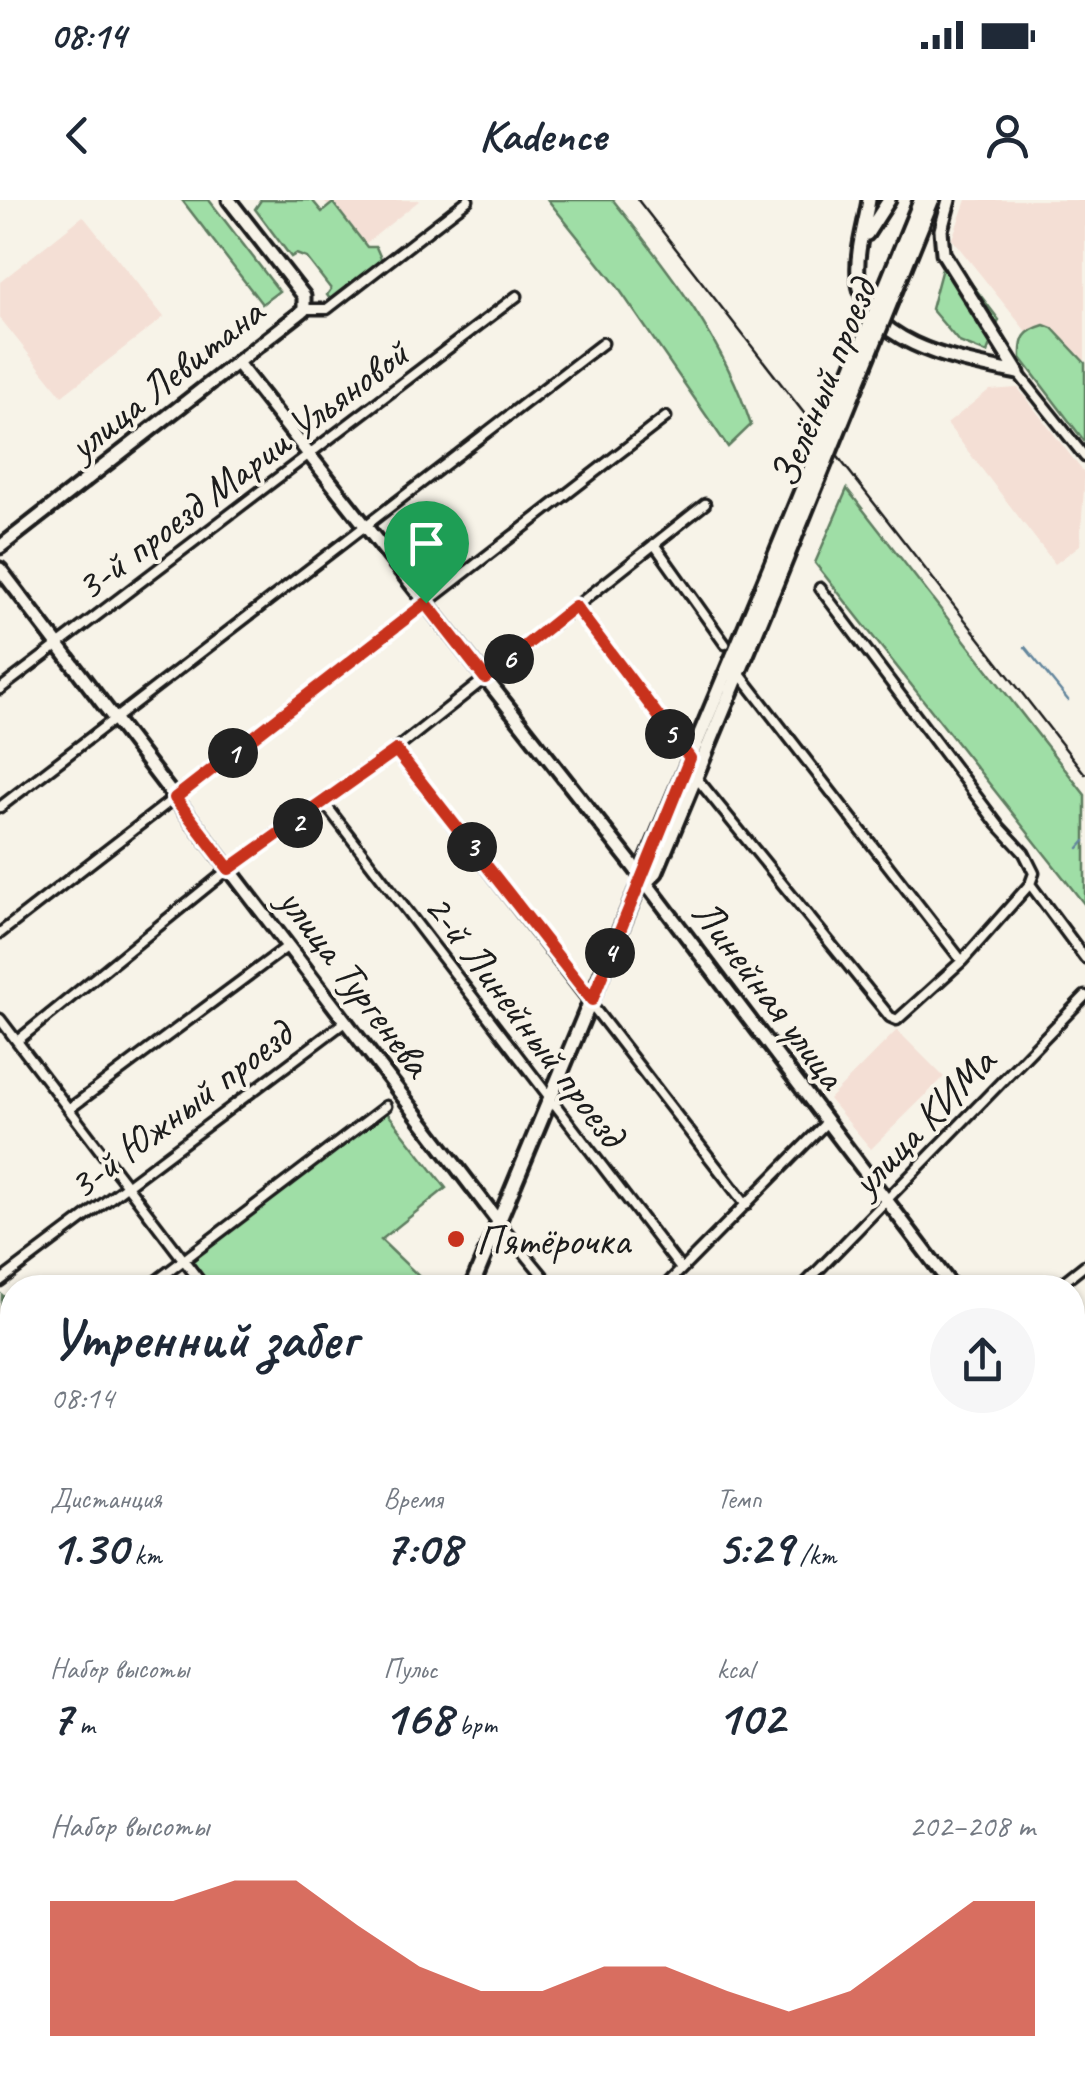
<!DOCTYPE html>
<html lang="ru">
<head>
<meta charset="utf-8">
<style>
  :root { --surface:#fff; --page:#f6f6f7; --text:#1f2937; --muted:#747a83; --accent:#c8321e }
  body { margin:0; font-family:Caveat,sans-serif; background:var(--page); color:var(--text); height:100vh; display:flex; flex-direction:column; font-size:38px; white-space:nowrap }
  * { box-sizing:border-box; margin:0 }
  p { font-size:32px; color:var(--muted) }
  .icon { flex:none; width:55px; height:55px; fill:none; stroke:currentColor; stroke-width:2; stroke-linecap:round; stroke-linejoin:round }
  .map { position:relative; flex:1; overflow:hidden }
  .drawer { position:absolute; left:0px; top:1075px; width:1085px; height:812px; display:flex; flex-direction:column; background:var(--surface); border-radius:40px 40px 0 0; box-shadow:0 2px 8px #0004 }
  .drawer>* { flex:none }
  .pin { position:absolute; display:grid; place-items:center; width:85px; height:85px; color:#fff; margin:-102px -42px; border-radius:50% 50% 50% 0; rotate:-45deg; box-shadow:0 0 10px #0007 }
  .pin .icon { rotate:45deg }
  .km { position:absolute; width:50px; height:50px; margin:-25px; border-radius:50%; background:#222; color:#fff; font-size:28px; line-height:50px; text-align:center }
  .round { display:grid; place-items:center; flex:none; width:105px; height:105px; border-radius:52px; background:var(--page) }
  .head { display:flex; align-items:center; justify-content:space-between; height:170px; padding:0 50px }
  h1 { font-size:55px; font-weight:600; line-height:75px }
  .figures { display:grid; grid-template-columns:repeat(3,1fr); gap:15px; height:170px; padding:10px 50px }
  .figures div { display:grid; align-content:center }
  .figures b { font-size:50px; font-weight:600 }
  .figures small { font-size:28px; font-weight:400 }
  .figures p { font-size:28px }
  .chart { height:280px; padding:20px 50px }
  .chart p { display:flex; justify-content:space-between }
  .chart svg { width:100%; height:180px; margin-top:10px; fill:var(--accent); opacity:.7 }
  .status { display:flex; justify-content:space-between; align-items:center; height:70px; padding:0 50px; background:var(--surface); direction:ltr }
  .status svg { height:28px; fill:currentColor }
  header { display:flex; justify-content:space-between; align-items:center; height:130px; padding:0 50px; background:var(--surface); font-size:45px; font-weight:600 }
  .map>svg:first-child { display:block }
</style>
</head>
<body>
<div class="status"><b>08:14</b><svg viewBox="0 0 49 12"><path d="M0 12V9h3v3zM5 12V6h3v6zM10 12V3h3v9zM15 12V0h3v12zM26 1h20v11H26zM47 4h2v5h-2z"/></svg></div>
<header><svg class="icon" aria-label="back" viewBox="0 0 24 24"><path d="M15 5l-7 7 7 7"/></svg>Kadence<svg class="icon" aria-label="person" viewBox="0 0 24 24"><circle cx="12" cy="8" r="4"/><path d="M4 21q1-7 8-7t8 7"/></svg></header>
<div class="map">
<svg width="1085" height="1887" viewBox="0 0 1085 1887">
  <rect width="100%" height="100%" fill="#f7f3e8"/>
  <filter id="ink" filterUnits="userSpaceOnUse"><feTurbulence type="fractalNoise" baseFrequency=".01" numOctaves="2"/><feDisplacementMap in="SourceGraphic" scale="20" xChannelSelector="R" yChannelSelector="G"/><feConvolveMatrix kernelMatrix="1 2 1 2 8 2 1 2 1" color-interpolation-filters="sRGB"/></filter>
  <g filter="url(#ink)">
    <path fill="#f4dfd5" d="M323,0H420L360,48Z
      M966,0H1085V205L952,39Z
      M83,16L164,117L62,196L0,118V82Z
      M1018,188L1085,274L1080,345L1055,364L947,224L989,190Z
      M897,830L944,877L871,949L829,899Z"/>
    <path fill="#9fdea6" stroke="#5e7d61" stroke-width="2.5" d="M182,0H209L279,91L262,104Z
      M261,0H312L322,12L333,3L367,47H376L383,63L332,102L327,95L331,89L307,58L296,54L291,57L255,9Z
      M548,0H613C669,71 723,138 751,225L728,247L617,86Z
      M959,67L999,120L987,153L959,142L931,109L942,68Z
      M1044,125L1052,128L1085,163V242L1021,158C1020,138 1024,131 1044,125Z
      M847,289L1085,595V705L815,363Z
      M385,910L446,988L381,1040L430,1087H210L190,1061Z
      M2,1095L12,1104V1170L0,1165Z"/>
    <g fill="none" stroke-linecap="round" stroke-linejoin="round">
      <path stroke="#64869d" stroke-width="2.5" d="M1025,447L1068,500
        M1079,648L1085,641"/>
      <g stroke="#1c1c1c" stroke-width="15">
        <path id="street" d="M304,109H327L468,0
          M1018,173L1085,257
          M654,344L725,444
          M820,388L998,625L1024,653L1034,673L1030,684L1085,758
          M575,406L690,558
          M739,473L962,761
          M0,489L517,96
          M395,550L746,1005
          M695,576L890,817L897,820L962,761L1030,684
          M325,604L681,1069
          M0,607L603,143
          M0,733L666,217
          M0,819L205,1088
          M17,841L229,669L395,550L705,304
          M69,909L288,746
          M498,1021L553,1088
          M0,1081L346,821
          M147,1088L386,906
          M663,1088L827,922
          M801,1088L1085,796
          M1056,1088L1085,1065
          M1072,1240L1085,1230
          M1072,1603L1085,1593
          M0,1673L12,1678
          M1072,1765L1085,1755
          M1072,1773L1085,1789
          M167,1875L177,1887
          M493,1875L502,1887
          M810,1875L820,1887
          M988,1875L997,1887
          M232,1887L248,1875
          M698,1887L714,1875
          M909,1887L924,1875"/>
      </g>
      <g stroke="#1c1c1c" stroke-width="19">
        <path id="secondary" d="M869,0C865,25 856,51 858,76C863,146 965,162 1018,173
          M949,0L941,30L943,53L1018,173
          M867,34L889,0
          M237,163L631,663L953,1088
          M0,347L304,110V96L229,0
          M0,369L498,1021
          M0,1200L12,1201
          M1072,1246L1085,1262
          M1072,1416L1085,1406
          M464,1887L479,1875"/>
      </g>
      <g stroke="#1c1c1c" stroke-width="20">
        <path id="primary" d="M644,680V668L762,387
          M471,1088L636,692L656,672L773,391
          M23,1887L30,1875"/>
      </g>
      <use href="#street" stroke="#f7f3e8" stroke-width="8"/>
      <use href="#secondary" stroke="#f7f3e8" stroke-width="11"/>
      <use href="#primary" stroke="#f7f3e8" stroke-width="12"/>
      <path stroke="#1c1c1c" stroke-width="2.5" d="M638,0L1085,574"/>
      <g stroke="#1c1c1c" stroke-width="20" stroke-linecap="butt">
        <path id="primary-bridge" d="M762,387L921,0
          M773,391L932,0"/>
      </g>
      <use href="#primary-bridge" stroke="#f7f3e8" stroke-width="12"/>
    </g>
  </g>
  <g fill="none" stroke-linecap="round" stroke-linejoin="round" filter="url(#ink)">
    <g stroke="#fff" stroke-width="20">
      <path id="route" d="M426,403L485,478L575,406L690,558L592,800L396,550L229,669L175,598Z"/>
    </g>
    <use href="#route" stroke="#c8321e" stroke-width="12"/>
  </g>
  <circle fill="#c8321e" stroke="#f7f3e8" stroke-width="4" cx="456" cy="1039" r="10"/>
  <g text-anchor="middle" stroke-width="8" stroke-linejoin="round" paint-order="stroke">
    <g font-size="42" fill="#1c1c1c" stroke="#f7f3e8">
      <text transform="translate(165 178) rotate(-38)" y="15">улица Левитана</text>
      <text transform="translate(822 183) rotate(-68)" y="15">Зелёный проезд</text>
      <text transform="translate(241 269) rotate(-37)" y="15">3-й проезд Марии Ульяновой</text>
      <text transform="translate(356 781) rotate(53)" y="15">улица Тургенева</text>
      <text transform="translate(770 793) rotate(53)" y="15">Линейная улица</text>
      <text transform="translate(526 819) rotate(53)" y="15">2-й Линейный проезд</text>
      <text transform="translate(179 909) rotate(-37)" y="15">3-й Южный проезд</text>
      <text transform="translate(922 921) rotate(-46)" y="15">улица КИМа</text>
    </g>
    <g font-size="42" fill="#1c1c1c" stroke="#f7f3e8" text-anchor="start">
      <text x="476" y="1054">Пятёрочка</text>
    </g>
  </g>
</svg>
<div class="pin" style="left:426px;top:403px;background:#1e9e55"><svg class="icon" aria-label="arrive" viewBox="0 0 24 24"><path d="M6 21V4h12l-3 4 3 4H6"/></svg></div>
<b class="km" style="left:233px;top:553px">1</b>
<b class="km" style="left:298px;top:623px">2</b>
<b class="km" style="left:472px;top:647px">3</b>
<b class="km" style="left:610px;top:753px">4</b>
<b class="km" style="left:670px;top:534px">5</b>
<b class="km" style="left:509px;top:459px">6</b>
<section class="drawer">
<div class="head"><div><h1>Утренний забег</h1><p>08:14</p></div><a class="round"><svg class="icon" aria-label="share" viewBox="0 0 24 24"><path d="M12 15V3M7 8l5-5 5 5M5 13v7h14v-7"/></svg></a></div>
<div class="figures">
<div><p>Дистанция</p><b>1.30<small> km</small></b></div>
<div><p>Время</p><b>7:08</b></div>
<div><p>Темп</p><b>5:29<small> /km</small></b></div>
</div>
<div class="figures">
<div><p>Набор высоты</p><b>7<small> m</small></b></div>
<div><p>Пульс</p><b>168<small> bpm</small></b></div>
<div><p>kcal</p><b>102</b></div>
</div>
<div class="chart"><p><span>Набор высоты</span>202–208 m</p>
<svg viewBox="0 0 160 44" preserveAspectRatio="none"><path d="M0 44V11L10 11L20 11L30 6L40 6L50 17L60 27L70 33L80 33L90 27L100 27L110 33L120 38L130 33L140 22L150 11L160 11V44z"/></svg>
</div>
</section>
</div>
</body>
</html>
